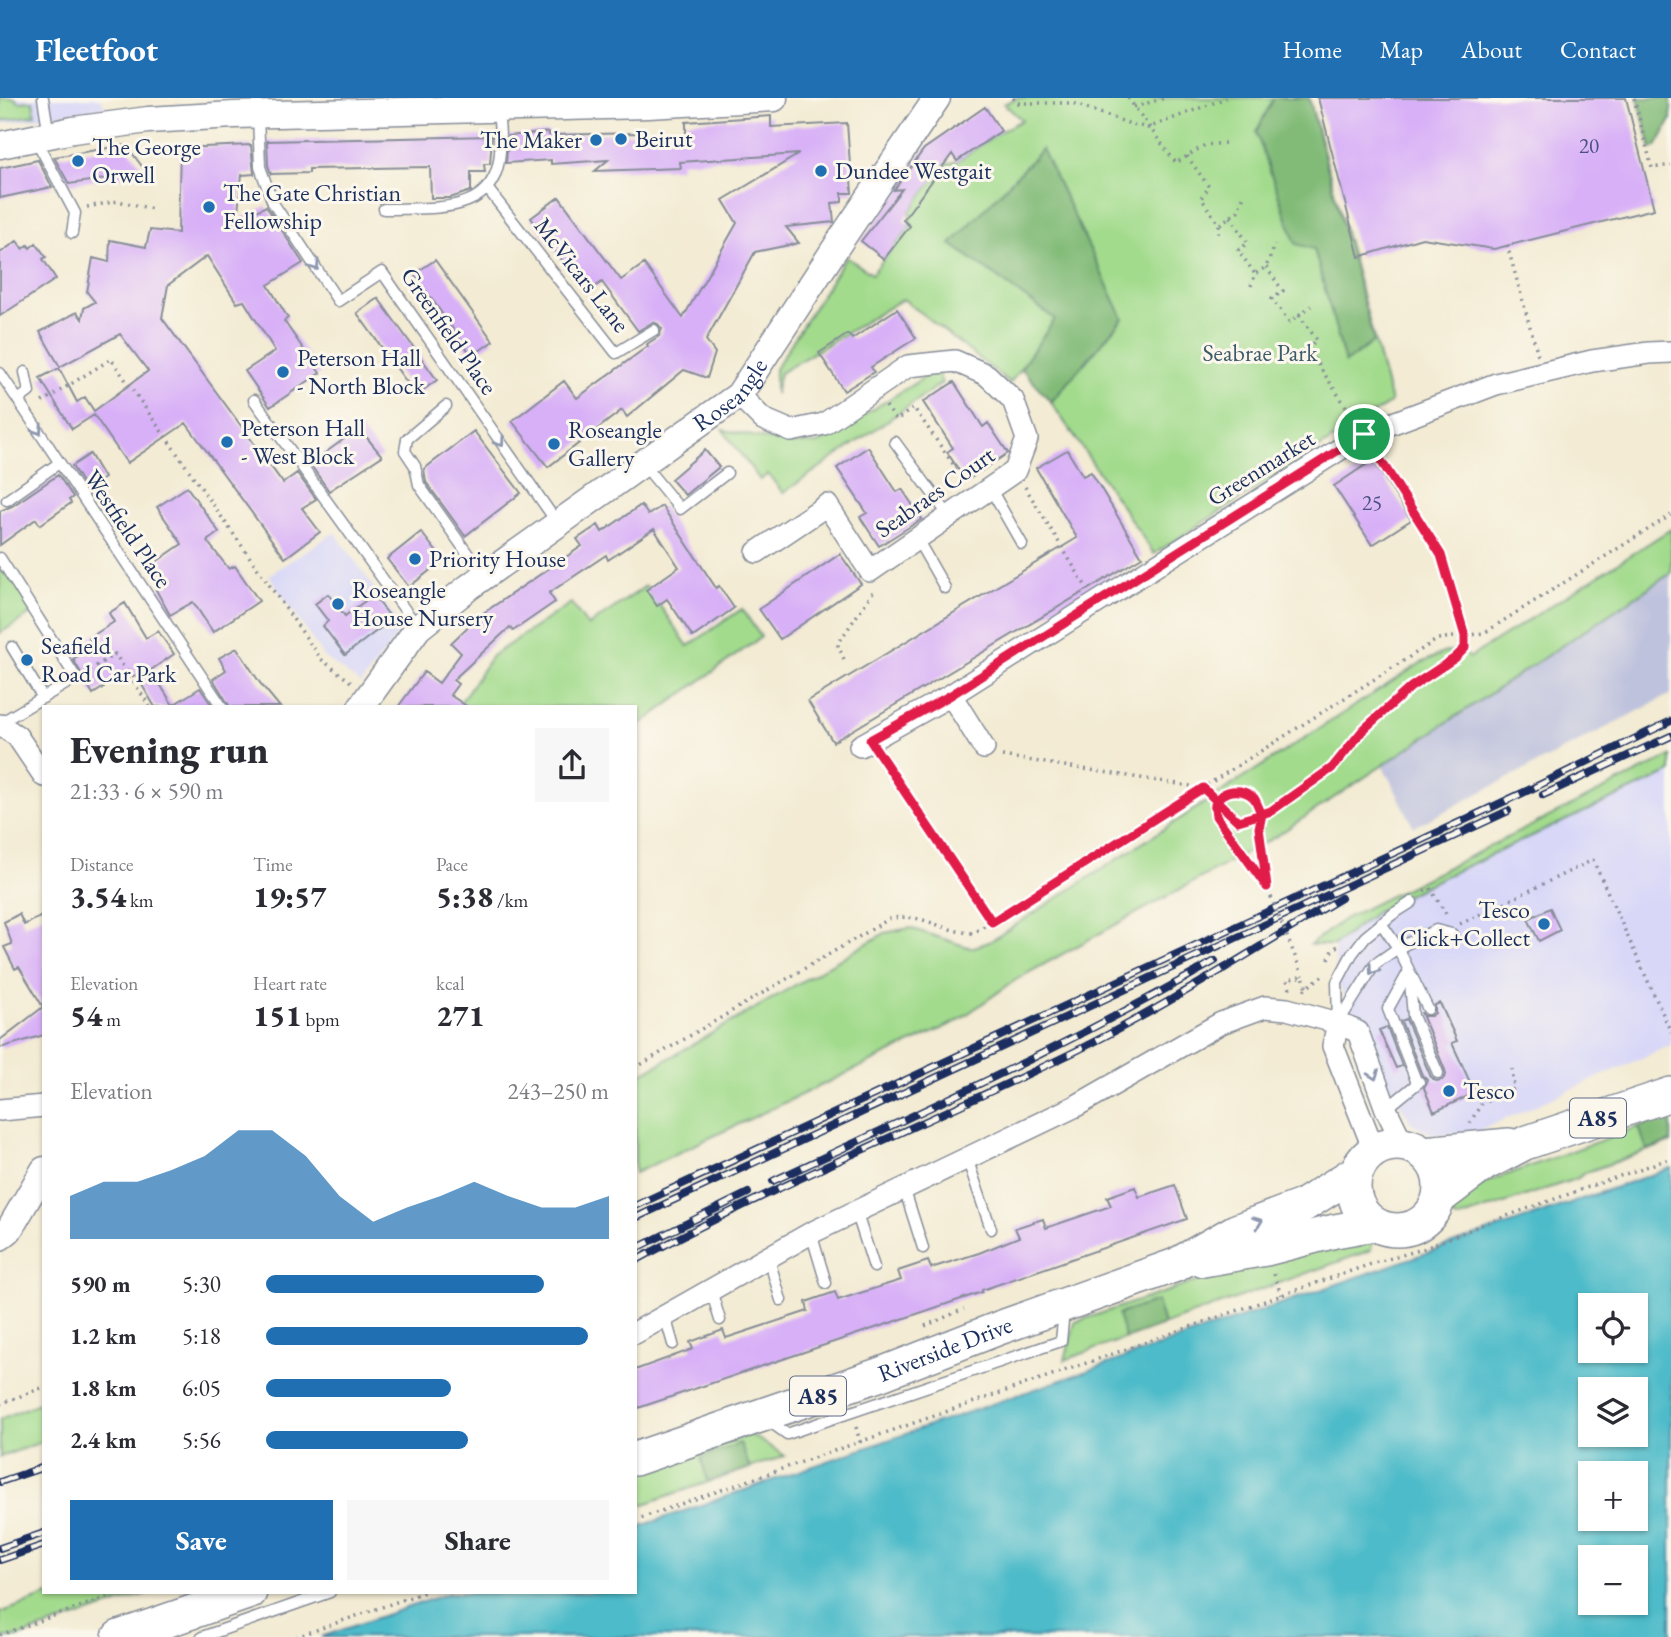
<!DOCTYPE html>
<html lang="en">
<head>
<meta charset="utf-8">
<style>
  :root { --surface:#fff; --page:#f7f7f7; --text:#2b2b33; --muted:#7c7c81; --accent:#1f6fb2 }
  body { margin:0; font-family:"EB Garamond",serif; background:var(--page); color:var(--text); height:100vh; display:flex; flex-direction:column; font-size:26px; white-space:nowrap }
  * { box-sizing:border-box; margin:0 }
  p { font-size:23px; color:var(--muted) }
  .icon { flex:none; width:38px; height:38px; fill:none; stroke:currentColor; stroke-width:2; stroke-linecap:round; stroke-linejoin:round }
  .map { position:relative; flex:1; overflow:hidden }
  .side { position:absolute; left:42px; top:607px; width:595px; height:889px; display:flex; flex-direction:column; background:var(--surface); border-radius:0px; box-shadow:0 2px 5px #0004 }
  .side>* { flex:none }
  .fabs { position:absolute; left:1578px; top:1195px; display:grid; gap:14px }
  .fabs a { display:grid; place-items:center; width:70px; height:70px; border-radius:0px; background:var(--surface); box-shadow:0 2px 5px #0004; font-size:35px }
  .pin { position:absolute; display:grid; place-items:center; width:60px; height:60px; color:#fff; margin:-30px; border:4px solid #fff; border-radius:50%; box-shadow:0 2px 7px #0007 }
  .round { display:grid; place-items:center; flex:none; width:74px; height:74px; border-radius:0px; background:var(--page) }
  .headline { display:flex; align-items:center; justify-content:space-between; height:119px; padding:0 28px }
  h1 { font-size:38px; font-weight:800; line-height:52px }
  .stats { display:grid; grid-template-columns:repeat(3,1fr); gap:10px; height:119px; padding:7px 28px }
  .stats div { display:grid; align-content:center }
  .stats b { font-size:30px; font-weight:800 }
  .stats small { font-size:19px; font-weight:400 }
  .stats p { font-size:19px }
  .chart { height:196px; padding:14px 28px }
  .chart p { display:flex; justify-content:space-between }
  .chart svg { width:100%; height:126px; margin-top:7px; fill:var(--accent); opacity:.7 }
  .button { display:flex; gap:14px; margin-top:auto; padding:14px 28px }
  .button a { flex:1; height:80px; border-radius:0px; background:var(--accent); color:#fff; font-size:28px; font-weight:800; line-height:80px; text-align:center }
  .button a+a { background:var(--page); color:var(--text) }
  ul { padding:0 28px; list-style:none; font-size:23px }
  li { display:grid; grid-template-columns:112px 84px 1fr; align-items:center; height:52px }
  li i { height:18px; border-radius:9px; background:var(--accent) }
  header { display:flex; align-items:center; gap:42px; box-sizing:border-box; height:98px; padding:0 35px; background:var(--accent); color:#fff }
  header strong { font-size:33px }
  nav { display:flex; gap:38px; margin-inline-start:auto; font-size:24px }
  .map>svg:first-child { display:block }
</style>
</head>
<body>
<header>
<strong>Fleetfoot</strong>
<nav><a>Home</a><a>Map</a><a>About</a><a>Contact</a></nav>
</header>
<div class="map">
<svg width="1671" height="1539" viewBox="0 0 1671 1539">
  <rect width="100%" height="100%" fill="#fbf7ec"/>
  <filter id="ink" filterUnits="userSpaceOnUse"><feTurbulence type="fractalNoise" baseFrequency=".0143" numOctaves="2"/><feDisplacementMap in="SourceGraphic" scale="14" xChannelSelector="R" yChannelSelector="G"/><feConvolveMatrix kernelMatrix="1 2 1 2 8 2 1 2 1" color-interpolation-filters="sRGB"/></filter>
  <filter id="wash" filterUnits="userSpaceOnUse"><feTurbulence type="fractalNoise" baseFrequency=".00686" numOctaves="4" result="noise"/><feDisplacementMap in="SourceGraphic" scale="28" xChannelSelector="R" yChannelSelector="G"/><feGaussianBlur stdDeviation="1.57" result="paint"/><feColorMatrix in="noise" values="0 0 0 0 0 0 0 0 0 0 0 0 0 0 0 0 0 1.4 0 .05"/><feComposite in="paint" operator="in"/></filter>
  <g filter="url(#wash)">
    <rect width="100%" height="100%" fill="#f3ebd3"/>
    <path fill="#d8d7f8" d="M0,0H100L106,9L0,26Z
      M335,434L402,530L361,586L324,559L269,477Z
      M1671,674V947L1476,1034L1433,1037L1411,1025L1389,987L1337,884L1334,847L1376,814L1430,785Z"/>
    <path fill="#bfc2dd" d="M1671,475V596L1414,729L1382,666Z"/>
    <path fill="#a3db8d" stroke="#5f8576" stroke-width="2" d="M0,0H15L18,4L33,3L35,17L0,23Z
      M1017,0H1309L1391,304L1154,456L1051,304L1123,220L1056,221L1010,285L903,201L780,275L775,296V271L846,159L872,176L910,128V113L944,67L957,63L1001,33L1022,22L1004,6Z
      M936,272L942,285L783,395L768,376L760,382L723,332L791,346H817Z
      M1671,431V475L1275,739L1017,881L956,924L635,1075V980L885,835L910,830L971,850L989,844L1421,565L1443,555L1461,551L1469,560Z
      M0,460L34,514L0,535Z
      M646,488L688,548L742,511L761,539L635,630V609H457L492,558L571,505L588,528Z
      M1671,658V674L1430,785L1376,814L1334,847H1310L1344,821Z
      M1671,1017V1044L1584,1075L1578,1080L1457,1121L1452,1119L1451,1111L1473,1092L1489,1083Z
      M1367,1140L1372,1144L1371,1152L1065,1262L1075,1224L1312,1145Z
      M44,1303V1343L0,1359V1321Z
      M750,1336L785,1358L635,1409V1375Z
      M54,1495V1494L148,1495L18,1539H0V1515Z"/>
    <path fill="#82bb78" stroke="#4e756b" stroke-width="2" d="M1274,0H1309L1374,243L1345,265L1314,151L1296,146L1256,34Z
      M1638,0H1671V22L1656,49L1651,51Z
      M1042,51L1123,220L1051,304L1021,270L1055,221L951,146Z
      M1671,1017V1044L1647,1052L1639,1029Z
      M1157,1203L1164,1227L1125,1241L1118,1216Z
      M740,1345L750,1370L708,1384L701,1360Z"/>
    <path fill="#4ebbc9" stroke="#347594" stroke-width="2" fill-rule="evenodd" d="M1671,1070V1539H321L449,1495L635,1494V1430ZM1591,1208H1636V1253H1591ZM1591,1292H1636V1337H1591ZM1591,1376H1636V1421H1591ZM1591,1460H1636V1505H1591Z"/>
    <g id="blocks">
      <path fill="#d8b0f7" d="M1318,0H1626L1654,111L1494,151L1422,140L1359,159Z
        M985,9L1001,33L957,63L952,56L903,122L910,128L884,161L861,143L902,91L894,92L924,51Z
        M771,18V29L847,25L852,95H842V104L832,105L834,124L786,129L799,145L755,154L706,242L715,255L707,280L684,272L627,319L622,312L548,369L512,323L564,283L577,300L648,248L647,246L659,238L662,231L658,226L653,224L638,233L602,184L586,195L531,120L559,99L621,182L644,166L683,220L737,125L723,102L799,56L680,64L681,70L595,73L608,62L551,66V62L506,65L508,38L549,34V37L639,35V40L686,38V24Z
        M492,38L490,66H484L485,74H471V93L450,100H431L430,69L309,71V75L271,76L268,67L267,43Z
        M126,47L147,75L69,86L54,59Z
        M251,47L254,76L242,77L237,123L266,108L303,165L268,187L288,220L284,223L320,275L270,309L245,273L275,253L244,203L237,205L207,158L168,187L162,220L283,385L297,375L316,401L302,410L320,434L285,460L186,325L127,365L94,317L72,331L40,280L59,270L77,304L85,299L94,313L148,273L120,236L60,269L40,234L77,214L82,221L84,210L95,204L87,194L93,160L109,164L110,142L146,149L150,132L178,135L180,50Z
        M38,62L52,89L0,100V70Z
        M17,143L23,151L28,147L30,150L36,145L46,159L43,161L56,181L0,218V155Z
        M435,162L493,243L472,258L414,176Z
        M378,200L437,282L416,297L357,215Z
        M897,211L916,240L871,269L874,274L844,293L819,255L848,236L852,241Z
        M954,284L983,329L988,325L1008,355L966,383L947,354L953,350L923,304Z
        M359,330L382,358L329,393L310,366Z
        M474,333L521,395L465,438L426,384L424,371Z
        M868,349L897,394L902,391L922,421L879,448L860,419L867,415L837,370Z
        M705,352L719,369L685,397L671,381Z
        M1067,352L1083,378L1091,374L1142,459L833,644L808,603L1077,440L1036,370Z
        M90,356L104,380L86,391L72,368Z
        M1373,362L1411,422L1372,447L1334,388Z
        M58,377L73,399L69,402L71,405L40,427L36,421L0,447V413L12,408Z
        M187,389L219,434L207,443L229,471L235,468L259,503L213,534L193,504L170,517L156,492L167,486L153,466L182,446L157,409Z
        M641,407L648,417L662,408L716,490L719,488L734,510L693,539L667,501L657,508L646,492L679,469L654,431L608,462L606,457L549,495L555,504L513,533L510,529L453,582L458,586L450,597L468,609H398L424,574L439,585L461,555L451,545L479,518L582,448L577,441L598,427L602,434Z
        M421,434L443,462L409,489L387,461Z
        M840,456L861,486L780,541L759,511Z
        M328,496L345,518L373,497L392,521L345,557L323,528L328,523L315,506Z
        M125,505L146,540L158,533L174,556L151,572L173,607L200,590L213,609H155L136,577L133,579L129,573L93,596L73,561L94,548L89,540L114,524L109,515Z
        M237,550L260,585L280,609H230L213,581L226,572L219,560Z
        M1550,810L1560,832L1539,843L1528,821Z
        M19,816L24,827L44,817V937L0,950V942L43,909L19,869L15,871L4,849L12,846L4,824Z
        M1440,905L1457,943L1452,945L1475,995L1434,1014L1424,990L1427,982L1422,977L1401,923L1406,921L1431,979L1436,983L1442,982L1446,977L1445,972L1421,914L1424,918H1431L1435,915V907Z
        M1387,929L1402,968L1396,970L1379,932Z
        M1175,1087L1187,1121L982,1192V1194L635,1311V1272L693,1251L690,1244L723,1232L726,1240L808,1213L806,1204L835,1194L838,1202L901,1182L898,1173L928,1163L931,1170L979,1155L1019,1139L1015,1130L1043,1121L1046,1130L1111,1108L1107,1099L1135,1089L1139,1099Z"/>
    </g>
  </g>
  <g filter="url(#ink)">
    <use href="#blocks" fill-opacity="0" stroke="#878d98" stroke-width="2"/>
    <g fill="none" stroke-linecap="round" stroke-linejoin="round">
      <g stroke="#878d98" stroke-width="13">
        <path id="service" d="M43,0L49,37
          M258,17L260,69L273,105L338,203L382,174L558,426
          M35,40L75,115L72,135
          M487,90L616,255L654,232
          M384,111C432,109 496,119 500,54C501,40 499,25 498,11
          M0,275L222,609
          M18,302L29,294L25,274
          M254,302L418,530
          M446,308L407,341L405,353L415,368L419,387L484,479
          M895,344L949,418
          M644,367L680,411L727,375
          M990,390L1022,446
          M7,402L59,365
          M917,441L945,490
          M0,460L76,580L0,625
          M12,549L43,600
          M1381,825L1398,850L1428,911
          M1409,873L1388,911L1417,985
          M1409,873L1413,918L1438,975
          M1338,925L1375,866L1398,850L1436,832L1452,836
          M1338,925L1337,884L1352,856L1365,839L1393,816L1412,804
          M1386,1011L1419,984
          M967,1060L991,1131
          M904,1090L923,1150
          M856,1113L874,1169
          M811,1135L826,1185
          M768,1158L781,1202
          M711,1192L720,1222
          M665,1218L673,1246
          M766,1321L787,1336L1061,1243L1064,1213
          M202,1539L330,1494"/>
      </g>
      <g stroke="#878d98" stroke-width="24">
        <path id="minor" d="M739,297L763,321L791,333L824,326L908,268L955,263L987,277L1013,302L1027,341L1015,373L870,473L827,407L757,454
          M951,597L984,650
          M0,627L17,638L44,678
          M860,648L951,597L1364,336L1496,286L1592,263L1649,255L1671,254
          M1338,925L1333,948L1374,1052
          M0,1012L44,1008
          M635,1235L811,1135L1076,1008L1221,925L1265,909L1287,911L1338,925L1358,934L1386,1011L1403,1046"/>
      </g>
      <g stroke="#878d98" stroke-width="29">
        <g id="tertiary">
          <path d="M0,47L73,32L148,22L234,17L648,7L774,0"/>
          <path id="s1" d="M361,609L418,530L469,489L739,297L842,140L937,0"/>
          <path d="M0,1139L9,1132L44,1072"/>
        </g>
      </g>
      <g stroke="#878d98" stroke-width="36">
        <g id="primary">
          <circle cx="1397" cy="1089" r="43"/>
          <path d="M1424,1055L1509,1047"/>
          <path d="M1439,1100L1483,1067L1525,1045L1671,996"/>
          <path d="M1203,1162L1266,1151L1335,1133L1374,1126"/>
          <path id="s2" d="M635,1361L881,1276L999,1230L1176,1167L1236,1133L1302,1108L1356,1074"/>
          <path d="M119,1539L250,1494"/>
        </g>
      </g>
      <path stroke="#878d98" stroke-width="3.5" stroke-dasharray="2 5" stroke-linecap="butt" d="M1013,0L1018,5H1072L1128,25L1148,30L1226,0
        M1128,0L1176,65L1205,47L1225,45
        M1634,0L1652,70L1671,67
        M1134,9L1165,0
        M1187,58L1209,89L1201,100L1219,126L1218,137
        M87,109L118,103L153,111
        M1230,119L1248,145L1238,152L1255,176
        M1220,126L1238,113L1244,97
        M1507,147L1538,257
        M1266,169L1283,193L1272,201L1289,224L1311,208
        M1251,188L1255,176L1266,169L1275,147
        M1299,217L1317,242L1307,250L1353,319
        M42,304L111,261L321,561L352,585
        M886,308L896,322L914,310L965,383
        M1025,389L1085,487
        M844,561L838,548L839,544L873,494
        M90,572L115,556L150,609
        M881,658L991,824
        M1002,658L1203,690L1238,723L1271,713L1333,670L1363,632L1411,589L1455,560L1465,550L1466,538L1441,457L1374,352
        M1262,716L1259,730L1267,789
        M1424,793L1430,790L1448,819
        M1460,826L1593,762L1671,934
        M1329,861L1332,852L1338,848
        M1290,891L1287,882L1303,878L1307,891
        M1304,892L1322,878
        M635,970L889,821C923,813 940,834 973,835L1438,541L1484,535L1671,417
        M1470,1025L1481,1006L1514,991L1512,971
        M1274,1176L1281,1197
        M925,1228L964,1211
        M0,1306L44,1289
        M856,1329L860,1344
        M635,1422L1374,1165L1423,1151L1484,1126L1671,1060
        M0,1537L107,1499L110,1494
        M296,1539L425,1494"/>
      <use href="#service" stroke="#fff" stroke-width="10"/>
      <use href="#minor" stroke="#fff" stroke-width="21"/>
      <use href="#tertiary" stroke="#fff" stroke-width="26"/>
      <use href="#primary" stroke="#fff" stroke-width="33"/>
      <g stroke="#1b2f5e" stroke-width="8">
        <path id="rail" d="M1543,697L1671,638
          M773,1083C922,1013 1072,946 1215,863
          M635,1108L1531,691L1671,623
          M635,1120L1508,713
          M635,1151L748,1095
          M635,1163C776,1086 926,1026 1070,956C1164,910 1251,853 1341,800
          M0,1384L44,1369
          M0,1450L44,1435
          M0,1462L44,1447"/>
      </g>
      <use href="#rail" stroke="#fbf7ec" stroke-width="5" stroke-dasharray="16" stroke-linecap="butt"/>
      <path stroke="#878d98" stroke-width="3.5" stroke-dasharray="2 5" stroke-linecap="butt" d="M1262,716L1254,700L1244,694L1233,691L1221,697L1215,707L1216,718L1227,736L1267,789L1303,878"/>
    </g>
    <defs><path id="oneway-chevron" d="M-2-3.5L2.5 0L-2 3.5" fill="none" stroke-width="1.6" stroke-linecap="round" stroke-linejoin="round" transform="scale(1.75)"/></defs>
    <g stroke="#8d97ae">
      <use href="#oneway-chevron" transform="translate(315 168) rotate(56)"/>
      <use href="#oneway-chevron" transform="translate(38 332) rotate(57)"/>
      <use href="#oneway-chevron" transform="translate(500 344) rotate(55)"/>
      <use href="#oneway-chevron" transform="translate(1373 872) rotate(126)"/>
      <use href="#oneway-chevron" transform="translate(1374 977) rotate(70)"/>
      <use href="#oneway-chevron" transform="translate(1258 1124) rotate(-21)"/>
    </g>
  </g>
  <g fill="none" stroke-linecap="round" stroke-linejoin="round" filter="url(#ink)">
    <g stroke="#fff" stroke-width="14">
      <path id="route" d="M1364,336L951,597L870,642L992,824L1203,690L1238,723L1262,716L1259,730L1267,789L1216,718C1216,714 1214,710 1215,707C1220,690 1243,689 1254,700C1257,704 1259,712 1262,716L1271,713L1332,670L1363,632L1411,589L1455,560L1465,550V538L1441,457L1364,336"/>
    </g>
    <use href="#route" stroke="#e11d48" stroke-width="9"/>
  </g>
  <g fill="#1f6fb2" stroke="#fbf7ec" stroke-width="2.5">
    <circle cx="621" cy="41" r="7"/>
    <circle cx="596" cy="42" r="7"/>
    <circle cx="78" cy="63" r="7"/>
    <circle cx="821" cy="73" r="7"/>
    <circle cx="209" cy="109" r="7"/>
    <circle cx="283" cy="274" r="7"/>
    <circle cx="227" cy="344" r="7"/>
    <circle cx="554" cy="346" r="7"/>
    <circle cx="415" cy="461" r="7"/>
    <circle cx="338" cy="506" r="7"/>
    <circle cx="27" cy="562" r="7"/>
    <circle cx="1544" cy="826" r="7"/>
    <circle cx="1449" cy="993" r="7"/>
  </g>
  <g text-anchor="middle" stroke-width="6" stroke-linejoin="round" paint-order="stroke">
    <g font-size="21" fill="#4a4f84">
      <text x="1589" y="55">20</text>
      <text x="1372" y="412">25</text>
    </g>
    <g fill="#fbf7ec" stroke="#5e6b89" stroke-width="2">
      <rect x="1570" y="1000.5" width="56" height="39" rx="5"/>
      <rect x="790" y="1278.5" width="56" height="39" rx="5"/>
    </g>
    <g font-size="23" font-weight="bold" fill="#1b2f5e">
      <text x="1598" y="1028">A85</text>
      <text x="818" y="1306">A85</text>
    </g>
    <g font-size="24" fill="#1b2f5e" stroke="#fbf7ec" text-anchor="start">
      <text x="635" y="49">Beirut</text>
      <text x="582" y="50" text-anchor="end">The Maker</text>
      <text x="92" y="57">The George<tspan x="92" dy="28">Orwell</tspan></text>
      <text x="835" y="81">Dundee Westgait</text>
      <text x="223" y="103">The Gate Christian<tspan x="223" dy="28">Fellowship</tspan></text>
      <text x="297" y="268">Peterson Hall<tspan x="297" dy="28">- North Block</tspan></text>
      <text x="241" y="338">Peterson Hall<tspan x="241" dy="28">- West Block</tspan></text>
      <text x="568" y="340">Roseangle<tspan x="568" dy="28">Gallery</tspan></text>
      <text x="429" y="469">Priority House</text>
      <text x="352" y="500">Roseangle<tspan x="352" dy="28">House Nursery</tspan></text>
      <text x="41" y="556">Seafield<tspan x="41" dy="28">Road Car Park</tspan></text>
      <text x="1530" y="820" text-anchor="end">Tesco<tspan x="1530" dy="28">Click+Collect</tspan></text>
      <text x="1463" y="1001">Tesco</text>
    </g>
    <g font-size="24" fill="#1b2f5e" stroke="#fbf7ec">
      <text transform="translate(582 177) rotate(52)" y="8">McVicars Lane</text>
      <text transform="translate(449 233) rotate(55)" y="8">Greenfield Place</text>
      <text dy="8" stroke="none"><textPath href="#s1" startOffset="488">Roseangle</textPath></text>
      <text transform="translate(1261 370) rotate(-32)" y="8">Greenmarket</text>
      <text transform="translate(935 394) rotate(-35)" y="8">Seabraes Court</text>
      <text transform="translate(128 431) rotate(56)" y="8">Westfield Place</text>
      <text dy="8" stroke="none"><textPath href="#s2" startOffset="329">Riverside Drive</textPath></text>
    </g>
    <g font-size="24" fill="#3d5a6a" stroke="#fbf7ec">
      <text x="1260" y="263">Seabrae Park</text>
    </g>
  </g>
</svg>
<div class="fabs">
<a><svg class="icon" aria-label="locate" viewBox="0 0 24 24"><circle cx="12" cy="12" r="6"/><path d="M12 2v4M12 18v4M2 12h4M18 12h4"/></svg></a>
<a><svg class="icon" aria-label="layers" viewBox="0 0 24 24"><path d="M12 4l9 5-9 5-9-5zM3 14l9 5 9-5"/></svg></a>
<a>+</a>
<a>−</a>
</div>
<div class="pin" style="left:1364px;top:336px;background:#1e9e55"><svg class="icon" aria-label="arrive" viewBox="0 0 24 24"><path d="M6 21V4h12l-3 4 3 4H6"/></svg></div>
<section class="side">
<div class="headline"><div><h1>Evening run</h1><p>21:33 · 6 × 590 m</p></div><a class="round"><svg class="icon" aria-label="share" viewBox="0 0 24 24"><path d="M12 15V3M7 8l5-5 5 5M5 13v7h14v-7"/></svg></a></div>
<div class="stats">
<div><p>Distance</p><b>3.54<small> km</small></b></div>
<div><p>Time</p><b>19:57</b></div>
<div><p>Pace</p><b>5:38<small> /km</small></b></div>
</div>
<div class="stats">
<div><p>Elevation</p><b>54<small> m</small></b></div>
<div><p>Heart rate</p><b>151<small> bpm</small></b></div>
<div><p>kcal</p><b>271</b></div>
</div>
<div class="chart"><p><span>Elevation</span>243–250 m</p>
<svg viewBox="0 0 160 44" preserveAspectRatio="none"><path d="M0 44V29L10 24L20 24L30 20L40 15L50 6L60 6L70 15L80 29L90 38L100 33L110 29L120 24L130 29L140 33L150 33L160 29V44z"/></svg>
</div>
<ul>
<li><b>590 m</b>5:30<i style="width:81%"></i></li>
<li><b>1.2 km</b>5:18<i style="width:94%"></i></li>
<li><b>1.8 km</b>6:05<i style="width:54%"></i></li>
<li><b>2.4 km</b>5:56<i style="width:59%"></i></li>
</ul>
<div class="button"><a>Save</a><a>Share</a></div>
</section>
</div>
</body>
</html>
